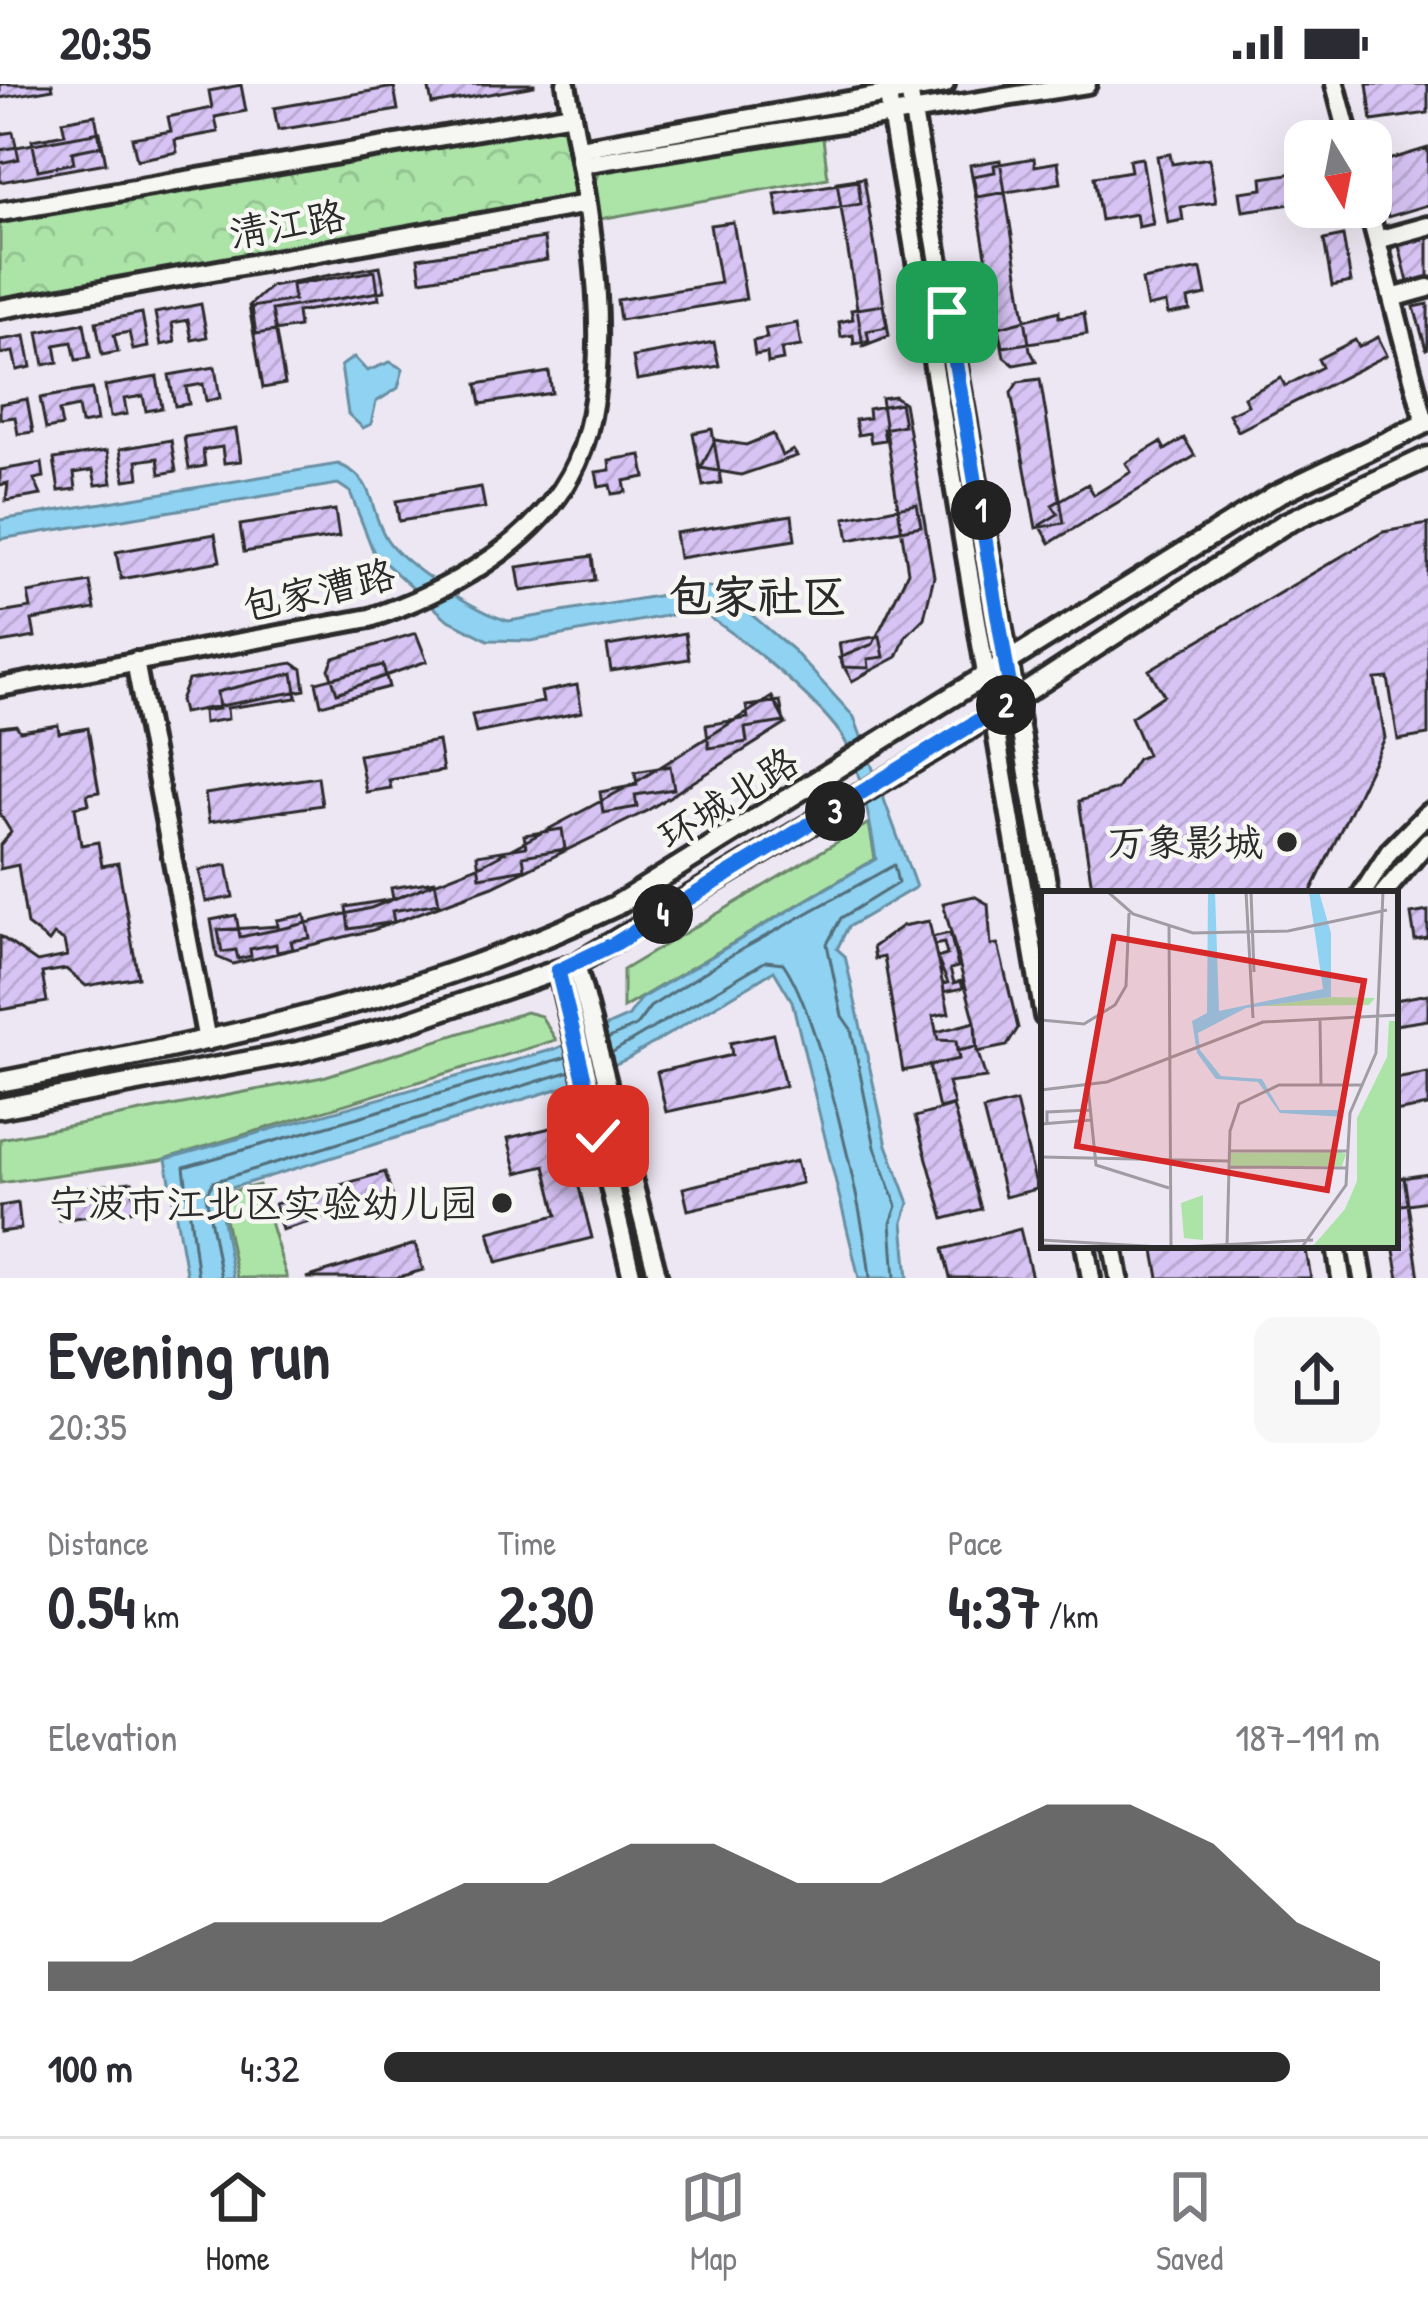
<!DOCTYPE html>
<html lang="en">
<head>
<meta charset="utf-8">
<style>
  :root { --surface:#fff; --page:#f7f7f7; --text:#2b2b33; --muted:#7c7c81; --line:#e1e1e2; --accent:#2b2b2b }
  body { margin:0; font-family:"Patrick Hand","LXGW WenKai TC",sans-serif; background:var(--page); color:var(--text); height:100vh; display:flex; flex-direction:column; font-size:45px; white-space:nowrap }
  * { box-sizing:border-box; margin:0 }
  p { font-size:39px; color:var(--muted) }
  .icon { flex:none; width:66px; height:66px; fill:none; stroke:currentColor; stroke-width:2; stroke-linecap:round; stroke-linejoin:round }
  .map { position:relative; height:1194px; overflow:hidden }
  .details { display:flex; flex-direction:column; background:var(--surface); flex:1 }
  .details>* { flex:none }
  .needle { width:78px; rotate:170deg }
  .buttons { position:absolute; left:1284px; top:36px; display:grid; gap:24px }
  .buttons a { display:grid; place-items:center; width:108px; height:108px; border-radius:24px; background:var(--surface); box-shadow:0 12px 48px #0002; font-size:60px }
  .pin { position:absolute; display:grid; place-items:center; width:102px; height:102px; color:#fff; margin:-51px; border-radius:24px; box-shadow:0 6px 18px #0006 }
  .km { position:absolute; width:60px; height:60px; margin:-30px; border-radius:50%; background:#222; color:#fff; font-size:33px; line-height:60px; text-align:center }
  .round { display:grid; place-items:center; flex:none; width:126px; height:126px; border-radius:24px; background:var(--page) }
  .overview { display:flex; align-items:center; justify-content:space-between; height:204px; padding:0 48px }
  h1 { font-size:66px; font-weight:800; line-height:90px }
  .figures { display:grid; grid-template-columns:repeat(3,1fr); gap:18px; height:204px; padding:12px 48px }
  .figures div { display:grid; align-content:center }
  .figures b { font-size:60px; font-weight:800 }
  .figures small { font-size:33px; font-weight:400 }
  .figures p { font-size:33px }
  .chart { height:336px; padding:24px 48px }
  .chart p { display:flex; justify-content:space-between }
  .chart svg { width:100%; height:216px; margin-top:12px; fill:var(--accent); opacity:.7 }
  ul { padding:0 48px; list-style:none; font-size:39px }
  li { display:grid; grid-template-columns:192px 144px 1fr; align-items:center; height:90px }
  li i { height:30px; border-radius:15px; background:var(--accent) }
  .status { display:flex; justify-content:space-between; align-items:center; height:84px; padding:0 60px; background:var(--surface); direction:ltr }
  .status svg { height:33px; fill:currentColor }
  .tab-bar { display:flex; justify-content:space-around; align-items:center; height:168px; border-top:3px solid var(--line); background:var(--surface); font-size:33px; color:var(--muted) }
  .tab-bar a { display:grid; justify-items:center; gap:6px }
  .tab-bar .active { color:var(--accent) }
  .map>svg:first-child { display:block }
</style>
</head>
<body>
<div class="status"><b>20:35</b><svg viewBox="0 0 49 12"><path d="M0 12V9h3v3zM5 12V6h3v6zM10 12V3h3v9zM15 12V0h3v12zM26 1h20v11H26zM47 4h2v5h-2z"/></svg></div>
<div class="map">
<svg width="1428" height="1194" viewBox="0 0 1428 1194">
  <defs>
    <pattern id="park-crowns" width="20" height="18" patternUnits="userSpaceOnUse" patternTransform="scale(3)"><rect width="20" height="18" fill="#ace4a8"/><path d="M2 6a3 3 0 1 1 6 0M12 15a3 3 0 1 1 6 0" fill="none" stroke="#94c491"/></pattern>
    <pattern id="building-hatch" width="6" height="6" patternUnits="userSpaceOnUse" patternTransform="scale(3)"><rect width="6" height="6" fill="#d7c3f4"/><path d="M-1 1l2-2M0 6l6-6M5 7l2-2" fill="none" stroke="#b9a8d1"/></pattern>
  </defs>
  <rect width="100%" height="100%" fill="#ede7f3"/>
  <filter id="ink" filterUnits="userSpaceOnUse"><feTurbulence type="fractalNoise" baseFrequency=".00833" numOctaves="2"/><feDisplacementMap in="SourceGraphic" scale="24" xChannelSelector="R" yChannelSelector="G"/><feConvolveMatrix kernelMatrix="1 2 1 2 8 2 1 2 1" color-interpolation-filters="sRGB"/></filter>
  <g filter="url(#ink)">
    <path fill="#ace4a8" stroke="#6c886a" stroke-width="3" d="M822,46L828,94L600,135L594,103L601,83Z
      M869,739L875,775L623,924V886Z
      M526,928L541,932L556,956L161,1076L0,1099V1055L323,993Z
      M259,1101L287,1194H237L220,1110Z"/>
    <path fill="url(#park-crowns)" stroke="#6c886a" stroke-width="3" d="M557,38C573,51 576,88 575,109L561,116L0,218V135Z"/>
    <path fill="#8fd2f1" stroke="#678fa2" stroke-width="3" d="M354,273L367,287L390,278L403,285L398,304L376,318L371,340L363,344L348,330L341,282Z
      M338,380C378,396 367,423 386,454C402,480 479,530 509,537L709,503L725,508L793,566L854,633L916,803L848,843L837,865L845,872L887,1061L909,1119L903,1138L908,1194H859L792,917L774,887L627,975L564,1003L218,1108L233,1194H187L166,1075L555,965L629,932L640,915L876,775C871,743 859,675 840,649C815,614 735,547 697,526L531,557L488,556L447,535L374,469L350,408L338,400L0,455V436Z"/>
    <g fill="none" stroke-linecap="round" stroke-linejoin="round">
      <path stroke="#536e7a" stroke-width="3" d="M607,955L636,942L650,923L730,872L894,781L898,799L841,834L827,860L842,932L851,945L875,1063L897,1122L891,1139L895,1194
        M611,969L766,877L783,879C819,930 864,1128 870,1194
        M198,1194L184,1083L567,973
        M221,1194L206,1111L213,1098L571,987"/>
    </g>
    <path fill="url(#building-hatch)" stroke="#2b2b2b" stroke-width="3" d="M0,0H52L53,5L0,14Z
      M428,0H534V2L432,20Z
      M1367,0H1428V29L1372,37Z
      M241,1L246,27L215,33L218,48L175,56L177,68L137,76L132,54L171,47L168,33L212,24L209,7Z
      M394,3L398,26L278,46L274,24Z
      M95,31L101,62L72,68L74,79L38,86L32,56L65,50L62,37Z
      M13,48L19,75L0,79V50Z
      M100,48L106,79L0,98V66Z
      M1428,64V121L1388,133L1377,94L1371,96V81Z
      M1170,70L1172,80L1209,74L1216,118L1181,123L1183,136L1168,139L1157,72Z
      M1034,74L1035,82L1058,78L1061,99L977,113L973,92L995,88L994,81Z
      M1142,74L1153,140L1138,143L1136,130L1101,136L1094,93L1131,87L1129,76Z
      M1000,76L1030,266L1036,277L1014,281L1004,273L970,81Z
      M1301,88L1305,118L1243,127L1240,108L1263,105L1262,94Z
      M864,94L889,252L863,262L837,98Z
      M858,97L861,120L779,133L775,110Z
      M733,138L746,215L620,236L617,216L720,199L710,141Z
      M1428,150V193L1408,198L1398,158Z
      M1343,152L1351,198L1332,202L1324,156Z
      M544,154L547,176L421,196L418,174Z
      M380,182L385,207L272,226L285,300L263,304L249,222L271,202Z
      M1201,185L1206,211L1188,215L1190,226L1168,230L1166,219L1147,223L1142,196Z
      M375,187L379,215L297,228L299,243L256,250L252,223L294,216L292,201Z
      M201,220L207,253L192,256L188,236L172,239L175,258L161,261L155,229Z
      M1428,220V264L1426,265L1414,223Z
      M883,221L887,243L867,247L869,257L854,260L853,251L841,253L839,238L853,235L851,226Z
      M1059,227V233L1084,229L1087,250L1003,263L999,243Z
      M142,229L148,263L133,266L129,248L114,251L118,268L102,271L96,238Z
      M84,239L90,274L76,276L72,258L55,261L58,278L44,281L38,248Z
      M797,239L801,262L781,265L783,276L768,279L767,269L755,271L753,257L767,254L765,245Z
      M25,252L31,283L17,286L13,268L0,270V256Z
      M1378,253L1387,271L1238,347L1229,330L1248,321L1244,313L1281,294L1285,302L1322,283L1318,275L1355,256L1359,263Z
      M714,258L719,282L637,296L633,273Z
      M215,283L220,314L206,317L203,300L186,303L189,320L175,322L169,291Z
      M549,288L552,309L481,320L477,300Z
      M157,293L162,324L146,327L143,312L124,315L127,330L110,333L105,302Z
      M1040,295L1064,439L1036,444L1011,309L1018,298Z
      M92,305L97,337L81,340L78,323L59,327L62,342L46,345L40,314Z
      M894,312L904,319L934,492L924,534L906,552L897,573L852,597L839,574L873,560L908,488L881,314Z
      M27,315L33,348L18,350L15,333L0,335V320Z
      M900,319L904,341L883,345L885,356L871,358L869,349L858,351L855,336L869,334L868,325Z
      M236,345L241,377L224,379L222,363L203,366L205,382L189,385L184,353Z
      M712,345L721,399L703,402L693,349Z
      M773,350L782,372L793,366L797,372L741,391L701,384L715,356L746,361Z
      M1184,354L1195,372L1050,459L1040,441L1058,430L1052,421L1088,400L1094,411L1131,388L1126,379L1161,358L1165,366Z
      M171,356L176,387L160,390L158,374L137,377L139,394L125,396L120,365Z
      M107,367L112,399L96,401L93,386L74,389L76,405L59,407L54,375Z
      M641,371L645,393L624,397L626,408L612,410L610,401L599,403L596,388L610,386L609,376Z
      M42,379L44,393L34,395L41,411L6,417L8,399L0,401V386Z
      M481,403L485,424L399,437L396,417Z
      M917,420L921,442L849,456L845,434Z
      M335,426L339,453L244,468L240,441Z
      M792,431L795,456L679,474L675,449Z
      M1428,440V651L1398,656L1388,594L1375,595L1385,654L1310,810H1093L1079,717L1117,705L1137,675L1147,671L1131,633L1164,611L1149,586L1383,448Z
      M215,450L220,477L121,495L116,468Z
      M592,472L595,496L521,507L517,483Z
      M90,498L95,525L32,536L35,553L0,559V529L31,524L28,509Z
      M416,549L427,577L337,609L329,585L334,574Z
      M685,549L689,575L611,587L607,562Z
      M880,552L884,573L868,575L869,584L843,583L839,559Z
      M293,579L302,585L305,606L183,629L180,616L188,596Z
      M383,581L389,603L321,621L316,598Z
      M293,589L297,614L227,624L228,635L204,639L203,627L219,625L217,608Z
      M577,601L582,628L476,649L472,631L543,618L541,608Z
      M772,613L786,640L645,728L493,802L373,846L233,880L217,873L211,836L236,831L240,853L285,844L371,824L483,780L633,700Z
      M780,617L784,638L745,644L747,658L709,664L706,641L748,634L746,622Z
      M16,641L20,647L58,641L59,649L88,644L99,708L87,710L89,720L75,723L81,761L98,758L102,782L118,779L138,893L86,902L66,885L42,889L47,918L0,926V852L37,878L67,872L64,857L54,851L49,858L27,841L18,781L0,785V761L11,748L0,730V643Z
      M438,657L443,687L389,696L391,704L366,708L359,671Z
      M670,682L674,705L635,711L637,723L603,729L600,708L637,701L635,688Z
      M318,693L322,721L209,738L205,710Z
      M562,745L565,765L523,772L525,785L480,793L477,771L526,763L524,751Z
      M227,781L233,813L206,818L199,786Z
      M435,797L439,819L392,827L394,838L349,845L346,823L393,815L391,804Z
      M974,812L988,820L991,861L998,860L1018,944L1007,962L977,968L975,938L943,819Z
      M1428,827V854L1415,856L1411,830Z
      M305,831L310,854L291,857L293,865L277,868L276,860L250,865L251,872L238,875L236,866L222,868L218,846L278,842L277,836Z
      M929,837L949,929L933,932L938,956L956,957L959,975L903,987L884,873L875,875L873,863L902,842Z
      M950,849L958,883L950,885L954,899L961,897L963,904L944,908L943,900L948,899L937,874L947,871L944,859L934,861L932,853Z
      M1428,910V936L1395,941V916Z
      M975,938L976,963L957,967L956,957L938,956L936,948Z
      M773,950L785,1002L666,1028L657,988L732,971L730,959Z
      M976,963L986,994L948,999L954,1021L939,1025L929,982L959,975L957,967Z
      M1428,989V1022L1395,1028V995Z
      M1016,1018L1037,1105L1005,1113L983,1026Z
      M953,1022L981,1125L944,1135L915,1033Z
      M563,1041L592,1154L497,1178L489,1148L557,1131L545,1082L517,1089L508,1054Z
      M796,1077L802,1099L688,1126L683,1104Z
      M385,1088L393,1114L282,1146L275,1120Z
      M1428,1090V1117L1395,1122V1095Z
      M1404,1093L1419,1194H1399L1393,1161L1395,1094Z
      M132,1098L136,1126L59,1136L55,1107Z
      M18,1119L21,1145L0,1148V1122Z
      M1020,1145L1032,1194H950L943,1165Z
      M415,1160L423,1186L396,1194H306Z
      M1153,1161H1305L1311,1194H1159Z"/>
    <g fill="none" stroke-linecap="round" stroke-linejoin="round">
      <g stroke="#2b2b2b" stroke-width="26">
        <path id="secondary" d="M886,0L1044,932
          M908,0L1049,810
          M1335,0L1350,57
          M580,64L945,0
          M582,80L1087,0
          M1368,123L1425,339
          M0,128L572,30
          M1377,156L1428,142
          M1392,214L1428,204
          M0,225L587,120
          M135,577L207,957
          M0,603L370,534C444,509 531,463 570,392C625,295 586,105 566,0
          M1362,810L1389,768L1428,729
          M1383,810L1428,757
          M576,880L658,1194
          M558,887L632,1194
          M1085,1161L1091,1194
          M1113,1161L1119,1194
          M1336,1161L1341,1194
          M1357,1161L1363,1194"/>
      </g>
      <g stroke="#2b2b2b" stroke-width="27">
        <path id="primary" d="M0,998C218,955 412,919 615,822L1276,411L1428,338
          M0,1024L298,968L396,942L576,880L965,648L1284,440L1428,373"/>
      </g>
      <use href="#secondary" stroke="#f6f6f2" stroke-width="16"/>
      <use href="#primary" stroke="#f6f6f2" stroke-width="18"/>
    </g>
  </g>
  <g fill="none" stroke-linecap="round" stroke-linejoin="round" filter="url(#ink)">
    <g stroke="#fff" stroke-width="24">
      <path id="route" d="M598,1052L558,887L616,859L1012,616L947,228"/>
    </g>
    <use href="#route" stroke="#1a73e8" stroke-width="15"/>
  </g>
  <g fill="#2b2b2b" stroke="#f6f6f2" stroke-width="4.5">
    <circle cx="1287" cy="758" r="12"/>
    <circle cx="502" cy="1119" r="12"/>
  </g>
  <g text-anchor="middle" stroke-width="9" stroke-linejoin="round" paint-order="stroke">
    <g font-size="39" fill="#2b2b2b" stroke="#f6f6f2">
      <text transform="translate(287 140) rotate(-10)" y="14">清江路</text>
      <text transform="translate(318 506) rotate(-13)" y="14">包家漕路</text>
      <text transform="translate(728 714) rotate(-32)" y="14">环城北路</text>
    </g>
    <g font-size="39" fill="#2b2b2b" stroke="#f6f6f2" text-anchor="end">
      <text x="1263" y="772">万象影城</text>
      <text x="478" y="1133">宁波市江北区实验幼儿园</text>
    </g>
    <g font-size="45" font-weight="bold" fill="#2b2b2b" stroke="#f6f6f2">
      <text x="757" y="528">包家社区</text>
    </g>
  </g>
  <g transform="translate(1041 807)">
    <rect width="357" height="357" fill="#ede7f3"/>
    <path d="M291,106L334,107L328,114L218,115ZM162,304V349L143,347L140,312Z" fill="#ace4a8"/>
    <path d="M348,130H357V356H271L304,318L316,290V227L346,166ZM189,262L300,261L305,263L301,275H190Z" fill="#ace4a8"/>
    <path d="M167,1H174L178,120L282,98L268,1H278L290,42V106L205,117L157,142L159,159L180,185L221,188L239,219H298L303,226L239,222L217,191L175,188L156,162L151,130L166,122Z" fill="#8fd2f1"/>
    <path fill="none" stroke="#9f9ca3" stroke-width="3" d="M67,1L92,23L152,42L247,40L346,19M205,1L212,127M210,1L213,81M128,33L130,356M0,129L43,133L74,114L85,95L88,22M279,129L280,194M47,196L55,274L128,297M0,199L66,191L222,131L357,124M0,233L50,229M6,233V221L49,219M187,260H307M0,266L187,270M187,276L307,277M0,349L120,356M0,354L45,356M186,354L189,240L198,213L238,194H322M141,356L272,349M261,356L305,294L309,222L335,162L342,1"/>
    <path fill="#d62828" fill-opacity="0.15" stroke="#d62828" stroke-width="6" d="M73,46L323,90L286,299L36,255Z"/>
    <rect width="357" height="357" fill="none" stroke="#2b2b2b" stroke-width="6"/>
  </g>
</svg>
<div class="buttons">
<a><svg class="needle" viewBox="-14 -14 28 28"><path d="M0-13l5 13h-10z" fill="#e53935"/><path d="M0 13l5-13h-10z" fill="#7c7c81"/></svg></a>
</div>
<div class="pin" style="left:947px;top:228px;background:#1e9e55"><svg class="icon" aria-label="arrive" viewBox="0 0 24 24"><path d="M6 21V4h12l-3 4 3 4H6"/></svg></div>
<div class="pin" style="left:598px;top:1052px;background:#d93025"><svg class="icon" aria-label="check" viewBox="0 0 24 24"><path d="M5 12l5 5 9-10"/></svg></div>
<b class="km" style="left:981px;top:426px">1</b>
<b class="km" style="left:1006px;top:621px">2</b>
<b class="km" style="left:835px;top:727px">3</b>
<b class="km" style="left:663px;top:830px">4</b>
</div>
<section class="details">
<div class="overview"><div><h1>Evening run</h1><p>20:35</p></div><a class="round"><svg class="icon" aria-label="share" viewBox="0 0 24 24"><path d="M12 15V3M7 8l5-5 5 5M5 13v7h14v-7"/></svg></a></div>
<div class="figures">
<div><p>Distance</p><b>0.54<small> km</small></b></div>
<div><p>Time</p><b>2:30</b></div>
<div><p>Pace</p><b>4:37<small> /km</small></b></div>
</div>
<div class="chart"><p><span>Elevation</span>187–191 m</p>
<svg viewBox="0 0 160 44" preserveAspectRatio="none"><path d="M0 44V38L10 38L20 30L30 30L40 30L50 22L60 22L70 14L80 14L90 22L100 22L110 14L120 6L130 6L140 14L150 30L160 38V44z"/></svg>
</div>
<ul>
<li><b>100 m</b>4:32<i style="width:91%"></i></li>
</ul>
</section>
<nav class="tab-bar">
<a class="active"><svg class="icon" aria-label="home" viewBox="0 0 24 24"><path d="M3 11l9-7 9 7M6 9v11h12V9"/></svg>Home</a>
<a><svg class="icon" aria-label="map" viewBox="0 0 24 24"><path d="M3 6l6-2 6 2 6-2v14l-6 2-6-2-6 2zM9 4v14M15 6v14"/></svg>Map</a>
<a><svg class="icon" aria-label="saved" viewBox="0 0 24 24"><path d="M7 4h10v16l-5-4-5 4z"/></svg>Saved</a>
</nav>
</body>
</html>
